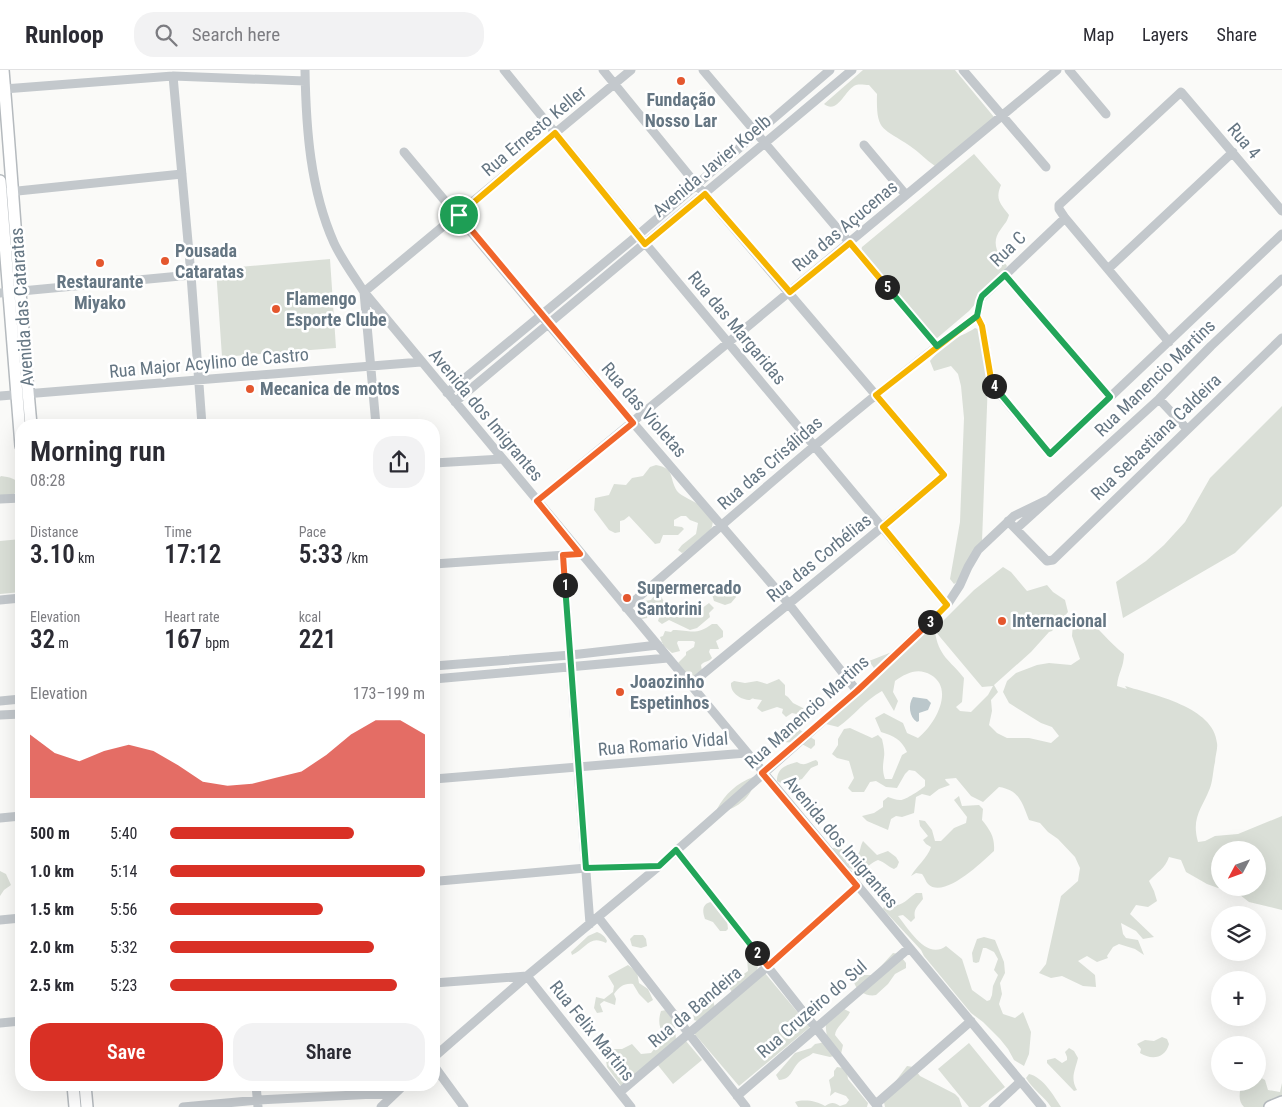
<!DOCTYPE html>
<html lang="en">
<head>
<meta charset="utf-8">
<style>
  :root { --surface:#fff; --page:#f2f2f3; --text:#2b2b33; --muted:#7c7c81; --line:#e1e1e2; --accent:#d93025 }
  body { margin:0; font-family:"Roboto Condensed",sans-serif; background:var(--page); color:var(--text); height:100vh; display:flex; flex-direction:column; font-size:19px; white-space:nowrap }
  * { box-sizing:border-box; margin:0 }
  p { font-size:16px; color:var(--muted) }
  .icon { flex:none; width:28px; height:28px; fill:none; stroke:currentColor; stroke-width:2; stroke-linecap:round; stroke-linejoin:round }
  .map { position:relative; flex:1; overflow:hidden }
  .drawer { position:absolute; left:15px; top:349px; width:425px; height:672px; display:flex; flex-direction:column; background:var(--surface); border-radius:20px; box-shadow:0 5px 20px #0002 }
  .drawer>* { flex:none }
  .needle { width:32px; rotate:229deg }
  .tools { position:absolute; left:1211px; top:771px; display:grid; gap:10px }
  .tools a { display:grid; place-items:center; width:55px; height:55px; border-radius:50%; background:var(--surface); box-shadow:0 5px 20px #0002; font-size:25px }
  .pin { position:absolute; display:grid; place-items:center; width:42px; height:42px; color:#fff; margin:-21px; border:2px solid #fff; border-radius:50%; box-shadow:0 1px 5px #0007 }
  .km { position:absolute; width:25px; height:25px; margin:-12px; border-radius:50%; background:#222; color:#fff; font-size:14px; line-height:25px; text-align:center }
  .round { display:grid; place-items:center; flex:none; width:52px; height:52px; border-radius:20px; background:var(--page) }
  .overview { display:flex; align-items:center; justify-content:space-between; height:85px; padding:0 15px }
  h1 { font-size:28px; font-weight:600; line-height:38px }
  .stats { display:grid; grid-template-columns:repeat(3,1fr); gap:8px; height:85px; padding:5px 15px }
  .stats div { display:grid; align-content:center }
  .stats b { font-size:25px; font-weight:600 }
  .stats small { font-size:14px; font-weight:400 }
  .stats p { font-size:14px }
  .chart { height:140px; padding:10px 15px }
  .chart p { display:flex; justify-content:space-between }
  .chart svg { width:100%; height:90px; margin-top:5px; fill:var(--accent); opacity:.7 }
  .action { display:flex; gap:10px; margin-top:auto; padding:10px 15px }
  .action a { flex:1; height:58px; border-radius:20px; background:var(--accent); color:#fff; font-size:20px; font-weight:600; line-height:58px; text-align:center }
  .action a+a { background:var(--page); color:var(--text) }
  ul { padding:0 15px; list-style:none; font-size:16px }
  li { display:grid; grid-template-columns:80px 60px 1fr; align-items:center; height:38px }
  li i { height:12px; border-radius:6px; background:var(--accent) }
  header { display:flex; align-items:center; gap:30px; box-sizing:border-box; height:70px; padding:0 25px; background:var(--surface); border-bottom:1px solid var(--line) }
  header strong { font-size:24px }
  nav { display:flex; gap:28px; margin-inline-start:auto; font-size:18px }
  .search { width:350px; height:45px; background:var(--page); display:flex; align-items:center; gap:12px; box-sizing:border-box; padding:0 18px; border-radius:20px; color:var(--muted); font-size:19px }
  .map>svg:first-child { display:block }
</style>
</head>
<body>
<header>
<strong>Runloop</strong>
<div class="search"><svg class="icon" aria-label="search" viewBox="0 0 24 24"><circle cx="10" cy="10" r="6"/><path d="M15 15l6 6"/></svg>Search here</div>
<nav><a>Map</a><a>Layers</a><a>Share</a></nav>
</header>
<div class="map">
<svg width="1282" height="1037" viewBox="0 0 1282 1037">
  <rect width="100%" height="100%" fill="#fafaf8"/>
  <path fill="#dadfd7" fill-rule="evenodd" d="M863,0H955L994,47L992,50L935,96C926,90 919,82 910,76C882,57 876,62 877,24L869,15C865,15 860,14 856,15C845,19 838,45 824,34Z
    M974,84L1001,115C995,129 1000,133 1009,145C1007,152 1005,153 1001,159C990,173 998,184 1007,196L1004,201L969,241L936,269L861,181L862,177Z
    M330,189L336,278L222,287L216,199Z
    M975,258L980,260L988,310L982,472L960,510L954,514L950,509L960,452L964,348L961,316L958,304L951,296L934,301L930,291C937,282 946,274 956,268C963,264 968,263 975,258Z
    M1282,336V436L1235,483L1123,548L1116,512L1146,491L1164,475L1185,452L1210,408Z
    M656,395C675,398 669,408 677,421C681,426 695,432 700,435C705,438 709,446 713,451L712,457L710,460L684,482L682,483L678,480L682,475L696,464L698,453L690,450L686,446H681L674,450V456L682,457L684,459L678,465H663L660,473L655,474L629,446L624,450L620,451V462L615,463L609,460L594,440L595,428L609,425L614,414L626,415L632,408L643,406L650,397Z
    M1,406C9,407 19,409 21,417L14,424L0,427V407Z
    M21,469V522L0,524V471Z
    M1003,497L1011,502L1027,521L1047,515L1053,522L1065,530L1068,542L1052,561L1049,562L1031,582L994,615L998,622L991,630L992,641L989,655L997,663L1007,668H1029L1051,673L1059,666L1052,657L1041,653L1009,633L1003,622L1007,611L1016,603L1037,595L1049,593L1071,595L1080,589L1072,566L1073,554L1083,548C1099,556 1109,573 1124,584C1124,597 1118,603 1117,616L1127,619L1125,616C1154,625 1214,637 1217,673C1218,679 1215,686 1215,692C1213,700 1213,710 1210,718C1202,739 1191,747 1198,772L1205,771L1215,766L1238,764L1282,746V840L1249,832L1231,818H1258V780H1220V818H1223H1218L1207,814L1186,802L1181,790L1169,787C1165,799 1157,802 1149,811L1154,821L1157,831L1148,837L1136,835L1130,844L1154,867L1143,869L1136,861L1121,853L1123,864L1126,868L1138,870L1144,885L1135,879L1119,874L1113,877L1107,886L1108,888L1097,892L1087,886L1078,891L1095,905L1096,917L1083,916L1062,906L1051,908L1039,903L1046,894L1061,826L1078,811L1080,798L1075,787L1058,769L1048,762L1040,753L1029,750C1022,732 1019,720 999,717L983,732L971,726L956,708L945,709L946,711L950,715L939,719L930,726L922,724L916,727L914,743L902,747L896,746L891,749L888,760L867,751L862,746L874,743L883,737V731L888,727C892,728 896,730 900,730C904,731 922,719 925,716V710L915,701L909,700L905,704L897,718L886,717L876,711L870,712L864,722H852L848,718L854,708L849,691L837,688L832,684L838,675V669L844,659L850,658L872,668L878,665L882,669C883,674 885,681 884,687C883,695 882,700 885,709H892L902,685L907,682C901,669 894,666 881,662L875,648L884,643L903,653L907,663L918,668C935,655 955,619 931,605C918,597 906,603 895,611L893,622L898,631L894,641L882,621C865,630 854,646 838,657L826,654L828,643L872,605L883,603L876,601L869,591L902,578L933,549L937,538L939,549L936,558L974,520ZM935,561L982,617L993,616L988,625L971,642L960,641L956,637L962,632L964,608C950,590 938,586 935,561Z
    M672,513L675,515V518L668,519L661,526L665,534L658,539H650L647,548L642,549L636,545L639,534L644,531L651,530C657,522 662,516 672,513Z
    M716,515L735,522L736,527L731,533L725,535L714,531L711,521Z
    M709,533L714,538L709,543L710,547L697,558L690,560L669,550L662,554L658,551L660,545L671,536H675L684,544L693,545Z
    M712,554H717L723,561V567L716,571L719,579H710L709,582L712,588C709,592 704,591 701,595L702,601L695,606L684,603L678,593L686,585V582L694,577L695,572L693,571H678L677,573L680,581L672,583L663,575L660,567L663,566L665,561L671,562L673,560C690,560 696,566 712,554Z
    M779,609L785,615V625L788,627L793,633L803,638L805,642L801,645L792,643L786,647L782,643L783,639L777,637L762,642L757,638L762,630C759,630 757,629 754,629C753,628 751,629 750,630C741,630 730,623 731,613L734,611L745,613L757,611L767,614Z
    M791,654L815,670V675L811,679L800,673L782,672L778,668L777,663L786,655Z
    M816,690L818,692V695L811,698L802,709L784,715L777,711C777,698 786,695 797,692C805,697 808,692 816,690Z
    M753,707C756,725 738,737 723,742L717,739C725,724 737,713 753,707Z
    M959,726L962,736L979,735L983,739L982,750C990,760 995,767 994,781C983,791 944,830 928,814C926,812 924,806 922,804L916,803L911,806C916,797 928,787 931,777L926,774L923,770L928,766L920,756L919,750L925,751L932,760L935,771H941L954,758L966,753L967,747L954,730Z
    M863,771L877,785L888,781L896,787L899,792L897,797L894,799C888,797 885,792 878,790C872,792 866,799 860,800C848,803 838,787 831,780L833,778C842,775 844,782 849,786C863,786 858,780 863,771Z
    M0,801L6,804L11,815L4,820L0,826Z
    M916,823H922L923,829C918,836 913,839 915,848L911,852L903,845L898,846C908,858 927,891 946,876L962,889L972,920L987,931L990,930L992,925L993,916L998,905L994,900L998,889L994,882L986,878H983L979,892L976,893L973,892L972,883L977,869L984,867L995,870L1004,892L1005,903L1000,913L1002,924L999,934L1003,944L1015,948L1023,942L1031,962L1029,984L1024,996L1014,990L1008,979L1000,969L983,952L971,943L924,886L921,880L883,839L885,834C900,839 905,831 916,823Z
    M712,832L727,850L728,859L726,861H720L713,852L705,849C702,841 702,833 712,832Z
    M597,862C602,864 605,866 607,871L606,873C589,864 586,879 572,885L571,882L588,866Z
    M634,865H643L646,869L647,876L641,878L632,876L630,869Z
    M893,883L899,884L906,893V898L895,904L888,914L876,925C867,927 856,921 854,912L863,905H873Z
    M752,886L758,895L757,901L733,924L730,919V914L748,901L747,889Z
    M628,895L637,902L639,913L648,919L653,930L648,933L639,924L633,914C624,913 619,917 614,924L616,929L615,935L604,931L600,934L603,942L597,943L594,938L596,927L604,929L613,922L614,916L608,906Z
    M764,902L810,957L739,1016L693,962Z
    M713,930L715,938L697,951L694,950L693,943Z
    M844,939L850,942C846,951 836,956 835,965L843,975L841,984L830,987L813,983C809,987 803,988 799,992C791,1000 792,1009 779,1010L776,1005L795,983L811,978L815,974L826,972C828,965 825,960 826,953Z
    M666,940L675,954L676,971L621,1016L607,997L605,984L611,979H622L632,974L641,984L651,983L655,978L651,970L650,964L654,968L660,969L663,964C659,957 658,950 661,941Z
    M1162,967L1167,969L1169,974C1165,989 1151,990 1140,983L1141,979L1137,974L1145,970L1154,971Z
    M686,971L702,990L673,1014L657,994Z
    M969,973L1005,1017L980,1037H969L938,999Z
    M1069,978L1074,981L1078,988C1075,1001 1070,1008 1077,1020L1074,1021L1047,993V990L1055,988L1062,993L1067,990V987L1065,982Z
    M907,996L913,997L920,1006L955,1024L959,1028L962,1037H885L883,1028Z
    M837,997L843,998L847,1003L848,1009L868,1033L867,1037H798L795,1032C804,1029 817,1031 825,1036C831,1032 834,1032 840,1036L846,1034L849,1030L846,1026L835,1022L830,1026L831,1020L829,1010L834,1006V1001Z
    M1029,1004C1043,1007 1054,1026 1061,1037H1051C1044,1026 1033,1020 1026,1008Z
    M1258,1006L1265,1010L1268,1020L1280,1022L1282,1013V1029L1268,1037H1244C1237,1030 1240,1021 1242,1013L1258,1012Z"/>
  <path fill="#bbc7cb" d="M913,627L927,629L931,633L928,640L919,643V651L917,652C909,647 908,634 913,627Z"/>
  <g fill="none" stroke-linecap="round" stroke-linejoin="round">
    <g stroke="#b5babe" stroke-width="14">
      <path id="major" d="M3,0C13,118 20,237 31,355
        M0,111L21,376
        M73,1015L75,1037
        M85,1015L87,1037
        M1270,1037L1282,1032"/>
    </g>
    <path stroke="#c3c8cc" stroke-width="9" d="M305,0C306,58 310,119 334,173C342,190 354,206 364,222L1042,1037
      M504,0L645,173L947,535
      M603,0L696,114L944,405C861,476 775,544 691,614
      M703,0L937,276
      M963,0L1046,97
      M1069,0L1106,44
      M173,6L191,205L202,355
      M4,19L173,6L305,11
      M864,75L906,125
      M404,82L549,255L788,533L857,621
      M8,122L182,104
      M1108,199L1233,82
      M1005,205L1110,327
      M364,222L631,0
      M364,222L376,355
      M0,223L191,205
      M977,246L982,256L991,309L994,317L1050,384L1282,164
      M1169,272L1065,148L1059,139V135L1181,22L1282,141
      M447,323L638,165L830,0
      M0,326L421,292
      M1159,329L1187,359
      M455,332L852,0
      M434,393L502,389
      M0,429L21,428
      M537,431L1057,0
      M1008,451L1047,491L1053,490L1282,268
      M1016,459L1159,329L1211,276L1282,209
      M563,485L578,698L590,854
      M434,494L580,484
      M0,530L21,528
      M626,538C741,439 855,337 977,246L980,231L982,227L1065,148
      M434,596L571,585L658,575
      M434,609L668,588
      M0,631L21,629
      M0,645L21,644
      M434,709L746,683
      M0,748L21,746
      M676,780L878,1037
      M439,811L586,798L659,796
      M598,847L746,1037
      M0,850L21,848
      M434,913L527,906L631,1037
      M0,953L21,951
      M434,987L527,906L659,796L857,621L947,535L960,515L968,497L978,480L1014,446L1049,429
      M434,996L464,1037
      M256,1015L258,1037
      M620,1022L768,896L857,816
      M737,1026L909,878
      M876,1034L971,951
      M183,1037L258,1030L395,1023
      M381,1037L404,1015
      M993,1037L1021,1011"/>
    <use href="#major" stroke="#fff" stroke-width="11"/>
  </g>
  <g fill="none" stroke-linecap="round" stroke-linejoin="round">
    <g stroke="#fff" stroke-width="10">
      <path id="split-1" d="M459,145L633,353L537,431L580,484L563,485L565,515"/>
    </g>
    <g stroke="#fff" stroke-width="10">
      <path id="split-2" d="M565,515L586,798L659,796L676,780L757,883"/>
    </g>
    <g stroke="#fff" stroke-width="10">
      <path id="split-3" d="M757,883L768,896L857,816L762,703L857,621L930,552"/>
    </g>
    <g stroke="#fff" stroke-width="10">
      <path id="split-4" d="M930,552L947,535L883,457L944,405L876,325L977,246L982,256L991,309L994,316"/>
    </g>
    <g stroke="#fff" stroke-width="10">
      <path id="split-5" d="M887,217L937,276L977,246L980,231L982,226L1005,205L1110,327L1050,384L994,316"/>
    </g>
    <g stroke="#fff" stroke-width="10">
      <path id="split-6" d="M459,145L555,63L645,174L705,124L790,222L850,173L887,217"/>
    </g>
    <use href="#split-1" stroke="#f0652b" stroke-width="6"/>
    <use href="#split-2" stroke="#22a559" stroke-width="6"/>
    <use href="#split-3" stroke="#f0652b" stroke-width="6"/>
    <use href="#split-4" stroke="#f5b400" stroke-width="6"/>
    <use href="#split-5" stroke="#22a559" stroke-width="6"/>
    <use href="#split-6" stroke="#f5b400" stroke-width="6"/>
  </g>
  <g fill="#e4572e" stroke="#fff" stroke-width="2">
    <circle cx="681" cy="11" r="5"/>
    <circle cx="165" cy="191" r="5"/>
    <circle cx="100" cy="193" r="5"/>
    <circle cx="276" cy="239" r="5"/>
    <circle cx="250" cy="319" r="5"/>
    <circle cx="627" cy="528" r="5"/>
    <circle cx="1002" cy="551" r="5"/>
    <circle cx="620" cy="622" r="5"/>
  </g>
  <g text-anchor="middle" stroke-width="5" stroke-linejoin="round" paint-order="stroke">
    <g font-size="18" font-weight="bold" fill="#657683" stroke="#fff" text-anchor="start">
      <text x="681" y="36" text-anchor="middle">Fundação<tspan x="681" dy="21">Nosso Lar</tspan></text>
      <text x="175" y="187">Pousada<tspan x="175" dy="21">Cataratas</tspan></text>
      <text x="100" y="218" text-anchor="middle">Restaurante<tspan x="100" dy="21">Miyako</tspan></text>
      <text x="286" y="235">Flamengo<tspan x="286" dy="21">Esporte Clube</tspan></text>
      <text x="260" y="325">Mecanica de motos</text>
      <text x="637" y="524">Supermercado<tspan x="637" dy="21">Santorini</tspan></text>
      <text x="1012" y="557">Internacional</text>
      <text x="630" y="618">Joaozinho<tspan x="630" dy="21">Espetinhos</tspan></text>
    </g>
    <g font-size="18" fill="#657683" stroke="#fff">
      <text transform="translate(534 61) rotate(-40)" y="6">Rua Ernesto Keller</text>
      <text transform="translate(1244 71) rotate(50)" y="6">Rua 4</text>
      <text transform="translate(712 96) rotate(-40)" y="6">Avenida Javier Koelb</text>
      <text transform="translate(845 156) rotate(-40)" y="6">Rua das Açucenas</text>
      <text transform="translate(1008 179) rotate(-44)" y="6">Rua C</text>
      <text transform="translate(22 237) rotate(-94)" y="6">Avenida das Cataratas</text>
      <text transform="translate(737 258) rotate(50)" y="6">Rua das Margaridas</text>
      <text transform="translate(209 293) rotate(-5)" y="6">Rua Major Acylino de Castro</text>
      <text transform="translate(1155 308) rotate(-44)" y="6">Rua Manencio Martins</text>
      <text transform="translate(644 340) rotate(49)" y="6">Rua das Violetas</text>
      <text transform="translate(486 345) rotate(50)" y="6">Avenida dos Imigrantes</text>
      <text transform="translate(1156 367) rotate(-44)" y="6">Rua Sebastiana Caldeira</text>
      <text transform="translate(770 393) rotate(-41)" y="6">Rua das Crisálidas</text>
      <text transform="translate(819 488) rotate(-39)" y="6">Rua das Corbélias</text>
      <text transform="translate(807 642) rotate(-42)" y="6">Rua Manencio Martins</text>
      <text transform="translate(663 674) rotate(-5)" y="6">Rua Romario Vidal</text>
      <text transform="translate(841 772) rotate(50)" y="6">Avenida dos Imigrantes</text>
      <text transform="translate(695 937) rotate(-40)" y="6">Rua da Bandeira</text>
      <text transform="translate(812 939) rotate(-41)" y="6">Rua Cruzeiro do Sul</text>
      <text transform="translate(592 961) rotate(51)" y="6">Rua Felix Martins</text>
    </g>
  </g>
</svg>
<div class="tools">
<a><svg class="needle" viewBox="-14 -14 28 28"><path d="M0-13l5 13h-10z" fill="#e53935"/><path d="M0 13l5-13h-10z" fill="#7c7c81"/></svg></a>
<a><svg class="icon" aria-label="layers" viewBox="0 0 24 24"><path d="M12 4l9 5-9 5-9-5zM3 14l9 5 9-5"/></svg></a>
<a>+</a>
<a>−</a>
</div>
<div class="pin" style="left:459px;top:145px;background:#1e9e55"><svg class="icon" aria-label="arrive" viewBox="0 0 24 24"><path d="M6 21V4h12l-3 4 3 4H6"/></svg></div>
<b class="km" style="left:565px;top:515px">1</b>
<b class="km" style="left:757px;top:883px">2</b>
<b class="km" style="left:930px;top:552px">3</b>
<b class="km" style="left:994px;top:316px">4</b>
<b class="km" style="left:887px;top:217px">5</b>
<section class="drawer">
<div class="overview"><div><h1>Morning run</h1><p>08:28</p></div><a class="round"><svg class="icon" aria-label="share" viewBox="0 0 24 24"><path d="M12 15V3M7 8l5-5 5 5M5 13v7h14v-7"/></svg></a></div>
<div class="stats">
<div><p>Distance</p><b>3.10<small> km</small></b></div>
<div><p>Time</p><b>17:12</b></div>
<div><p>Pace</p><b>5:33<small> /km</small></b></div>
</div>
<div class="stats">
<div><p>Elevation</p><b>32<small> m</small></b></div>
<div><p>Heart rate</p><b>167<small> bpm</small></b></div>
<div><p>kcal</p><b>221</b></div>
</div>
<div class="chart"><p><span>Elevation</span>173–199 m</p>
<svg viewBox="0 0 160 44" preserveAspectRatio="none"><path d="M0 44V13L10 22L20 26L30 21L40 18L50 21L60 28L70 36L80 38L90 37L100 34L110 31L120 23L130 13L140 6L150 6L160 13V44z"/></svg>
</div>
<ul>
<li><b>500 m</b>5:40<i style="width:72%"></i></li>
<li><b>1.0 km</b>5:14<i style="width:100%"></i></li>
<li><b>1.5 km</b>5:56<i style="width:60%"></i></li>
<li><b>2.0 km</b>5:32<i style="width:80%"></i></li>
<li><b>2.5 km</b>5:23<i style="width:89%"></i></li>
</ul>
<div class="action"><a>Save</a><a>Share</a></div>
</section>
</div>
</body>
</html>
